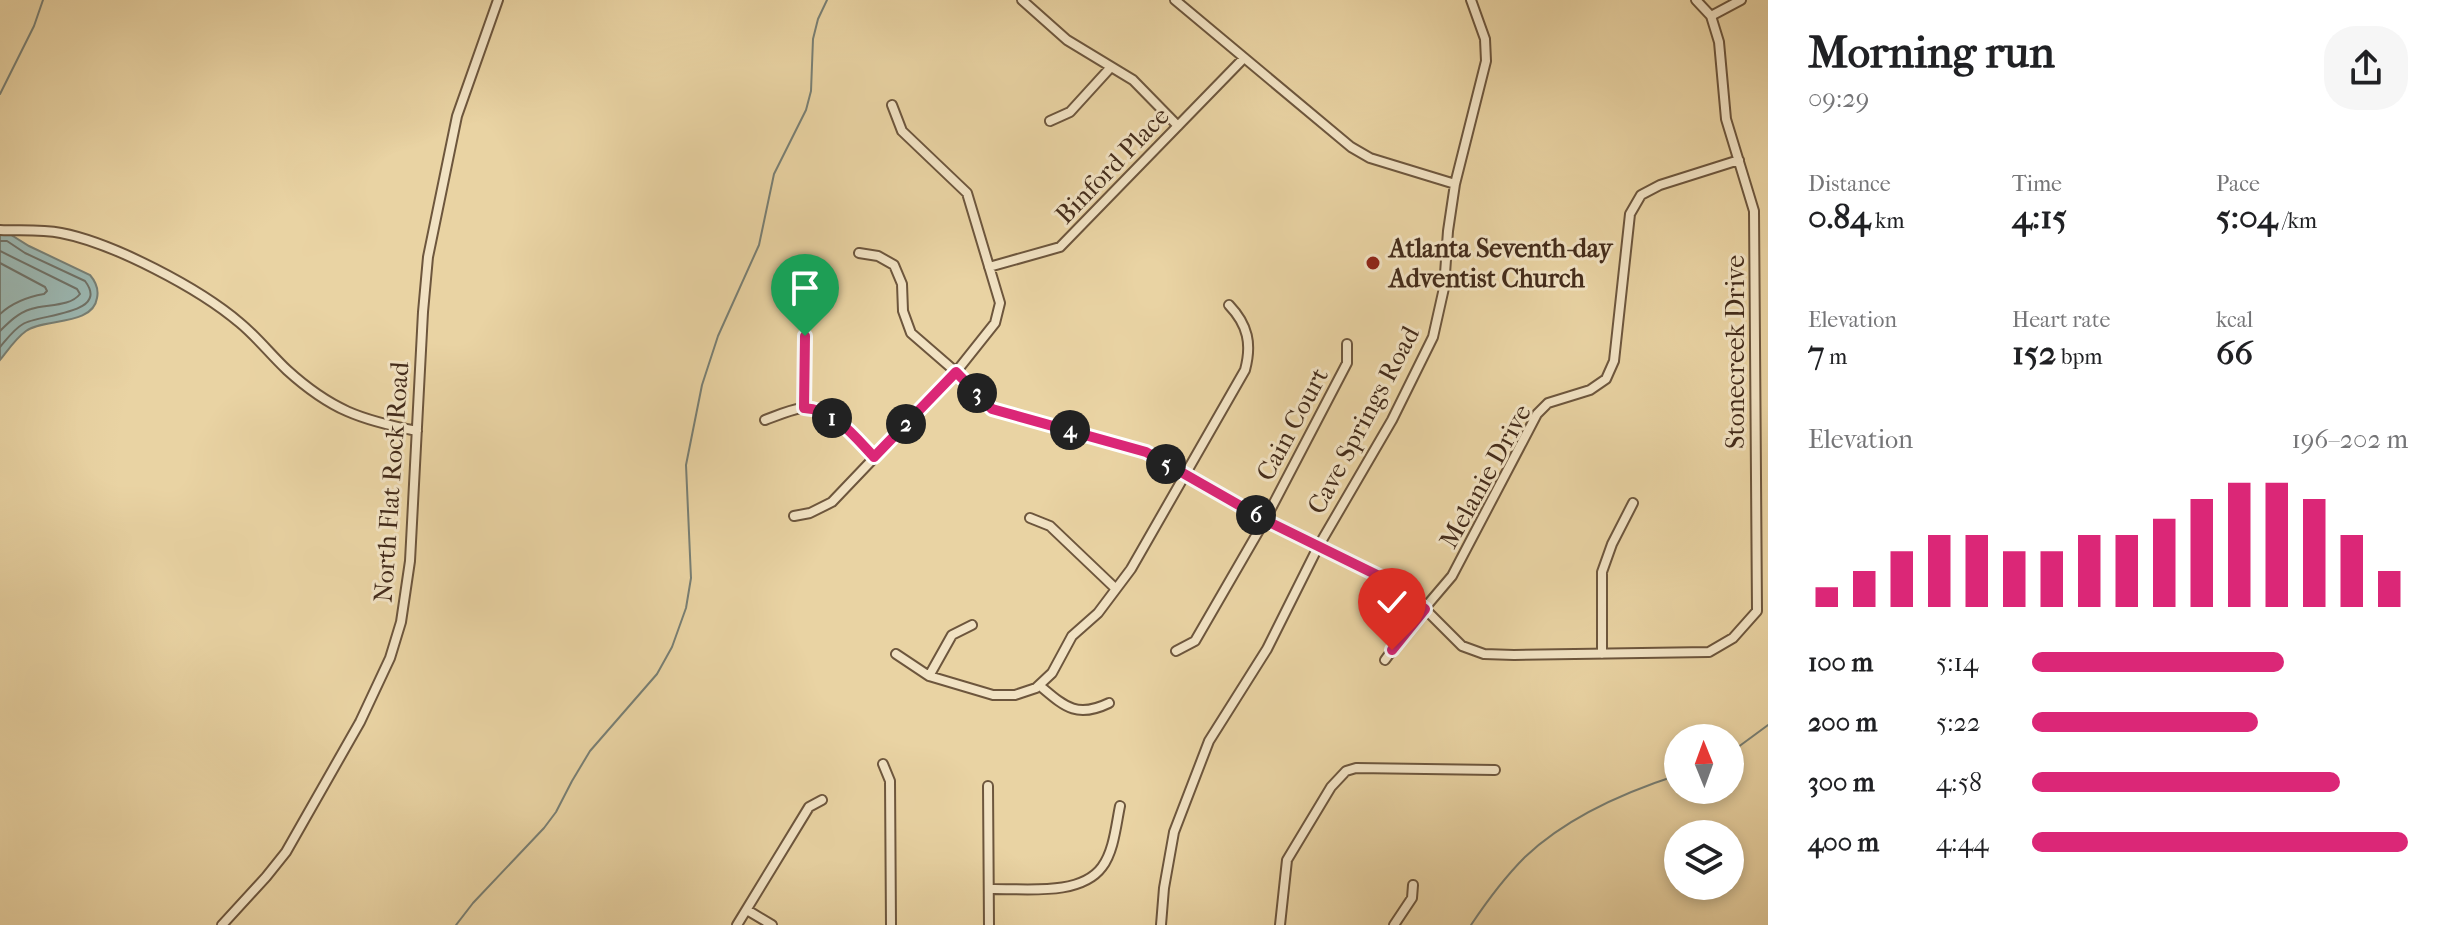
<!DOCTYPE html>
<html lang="en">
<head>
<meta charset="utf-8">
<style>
  :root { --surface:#fff; --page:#f6f6f6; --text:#202124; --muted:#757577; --accent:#db2777 }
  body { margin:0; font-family:"IM FELL French Canon",serif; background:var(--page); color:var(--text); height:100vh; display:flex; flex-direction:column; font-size:30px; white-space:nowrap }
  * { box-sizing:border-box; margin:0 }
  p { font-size:26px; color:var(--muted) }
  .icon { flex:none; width:44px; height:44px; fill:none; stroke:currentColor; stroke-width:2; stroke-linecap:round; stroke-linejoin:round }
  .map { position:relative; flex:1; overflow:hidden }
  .details { display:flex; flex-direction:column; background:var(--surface); width:680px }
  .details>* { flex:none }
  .needle { width:52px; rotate:359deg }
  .tools { position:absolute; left:1664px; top:724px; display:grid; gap:16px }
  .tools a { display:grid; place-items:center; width:80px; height:80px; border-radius:50%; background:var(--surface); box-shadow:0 4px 12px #0003; font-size:40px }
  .pin { position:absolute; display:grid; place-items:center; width:68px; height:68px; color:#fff; margin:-82px -34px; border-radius:50% 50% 50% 0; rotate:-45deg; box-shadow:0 0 8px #0007 }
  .pin .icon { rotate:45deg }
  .km { position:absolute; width:40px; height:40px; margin:-20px; border-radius:50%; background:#222; color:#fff; font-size:22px; line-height:40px; text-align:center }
  .round { display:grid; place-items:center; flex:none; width:84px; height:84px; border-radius:32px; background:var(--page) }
  .overview { display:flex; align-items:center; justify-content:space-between; height:136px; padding:0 40px }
  h1 { font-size:44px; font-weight:700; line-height:60px }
  .stats { display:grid; grid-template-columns:repeat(3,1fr); gap:12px; height:136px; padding:8px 40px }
  .stats div { display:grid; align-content:center }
  .stats b { font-size:34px; font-weight:700 }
  .stats small { font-size:22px; font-weight:400 }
  .stats p { font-size:22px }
  .chart { height:224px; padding:16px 40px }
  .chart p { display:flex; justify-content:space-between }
  .chart svg { width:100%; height:144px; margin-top:8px; stroke:var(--accent); stroke-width:6 }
  ul { padding:0 40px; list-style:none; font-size:26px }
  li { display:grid; grid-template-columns:128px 96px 1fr; align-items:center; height:60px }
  li i { height:20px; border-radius:10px; background:var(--accent) }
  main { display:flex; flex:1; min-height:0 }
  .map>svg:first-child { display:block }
</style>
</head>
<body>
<main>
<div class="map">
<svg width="1768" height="925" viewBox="0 0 1768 925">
  <rect width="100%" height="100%" fill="#e9d3a3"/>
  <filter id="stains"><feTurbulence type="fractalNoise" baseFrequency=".0025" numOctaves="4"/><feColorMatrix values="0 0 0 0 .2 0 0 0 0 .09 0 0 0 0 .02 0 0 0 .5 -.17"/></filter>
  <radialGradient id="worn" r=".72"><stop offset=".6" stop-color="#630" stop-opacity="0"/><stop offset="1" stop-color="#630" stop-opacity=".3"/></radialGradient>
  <path fill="#9bb6b0" stroke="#787f74" stroke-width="2" d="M0,233H8L29,246L90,275C96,282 99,289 97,298C93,326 44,318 26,331C16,338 8,350 0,360Z"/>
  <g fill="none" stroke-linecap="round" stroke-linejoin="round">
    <path stroke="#707166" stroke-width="2" d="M0,241H7L25,253L85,281C111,315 38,314 23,324C14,329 7,339 0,347
      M0,251L77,289L80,294C70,307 46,304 31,309C18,313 9,322 0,331
      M0,263L45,287L47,291L44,294C27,297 13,302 0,314"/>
    <path stroke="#787f74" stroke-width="2" d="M0,94L34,26L43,0
      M1730,753L1768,725
      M456,925L473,903L544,828L556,812L572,781L590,751L657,674L672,647L686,608L691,578L686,465L702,385L718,336L759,245L774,174L806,110L811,91L813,39L818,19L827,0
      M1471,925C1487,901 1505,877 1525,857C1566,818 1625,792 1678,775"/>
    <g stroke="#6d563d" stroke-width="12">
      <path id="minor" d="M1022,0L1067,40L1133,80L1178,126
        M1175,0L1351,147L1370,158L1455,184
        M1711,16L1741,0
        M1050,121L1070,112L1111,67
        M0,230C20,231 41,229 61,233C113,243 199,288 240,323C257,337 271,355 287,370C331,410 361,420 417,431
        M859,253L878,256L894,265L902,284L903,311L911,333L956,372L992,409L1146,452L1265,520L1379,576L1425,609L1462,646L1484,654L1514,655L1709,652L1733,638L1757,611L1754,211L1726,119L1719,42L1711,16L1696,0
        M989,267L1060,247L1243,59
        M804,408L805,336
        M765,420C776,416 789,410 802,408C832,406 855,438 874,457
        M794,516L810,513L832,502L956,372L995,323L1000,303L967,193L902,131L892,105
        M1030,518L1050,526L1115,588
        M1176,651L1195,641L1265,520L1347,363V344
        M896,654L929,676L993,695H1015L1036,688L1052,673L1072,636L1098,613L1131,569L1245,370C1252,344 1248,325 1229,305
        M1602,654V572L1612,544L1633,503
        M1385,660L1412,623L1452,576L1537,414L1548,403L1590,390L1606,379L1614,361L1630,214L1641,195L1660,185L1739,160
        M929,676L952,635L972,625
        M1039,685C1064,706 1076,719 1109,703
        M883,764L890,781L891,925
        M988,786L989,925
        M989,889C1023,888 1080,897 1102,867C1114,851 1116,825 1120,806
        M747,910L772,925
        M222,925L266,877L286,852L360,722L390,658L401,622L410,561L423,312L428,257L457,116L498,0
        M737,925L809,807L822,800
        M1161,925L1164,888L1174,832L1209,741L1267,649L1318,547L1392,420L1433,337L1444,288L1448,231L1455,184L1486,61L1485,39L1471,0
        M1280,925L1287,860L1331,787L1346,771L1356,768L1495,770
        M1394,925L1412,898L1413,885"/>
    </g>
    <use href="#minor" stroke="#f1e2c3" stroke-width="8"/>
  </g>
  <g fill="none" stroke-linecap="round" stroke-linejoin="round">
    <g stroke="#fff" stroke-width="16">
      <path id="route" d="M805,336L804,408C834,409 855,437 874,457L956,372L992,409L1146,452L1265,520L1379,576L1425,609L1392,650"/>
    </g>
    <use href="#route" stroke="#db2777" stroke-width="10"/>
  </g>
  <circle fill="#8f2418" stroke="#f1e2c3" stroke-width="3" cx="1373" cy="263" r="8"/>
  <g text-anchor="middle" stroke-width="6" stroke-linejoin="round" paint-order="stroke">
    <g font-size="26" fill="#442c1b" stroke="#f1e2c3">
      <text transform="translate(1112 165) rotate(-46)" y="9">Binford Place</text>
      <text transform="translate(1735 352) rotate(-90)" y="9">Stonecreek Drive</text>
      <text transform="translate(1363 420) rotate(-62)" y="9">Cave Springs Road</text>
      <text transform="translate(1292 424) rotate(-62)" y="9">Cain Court</text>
      <text transform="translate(1485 476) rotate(-61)" y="9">Melanie Drive</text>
      <text transform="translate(391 482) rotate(-86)" y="9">North Flat Rock Road</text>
    </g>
    <g font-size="26" font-weight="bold" fill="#442c1b" stroke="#f1e2c3" text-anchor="start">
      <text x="1389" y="257">Atlanta Seventh-day<tspan x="1389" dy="30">Adventist Church</tspan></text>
    </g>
  </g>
  <rect width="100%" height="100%" filter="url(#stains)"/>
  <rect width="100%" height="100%" fill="url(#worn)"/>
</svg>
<div class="tools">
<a><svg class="needle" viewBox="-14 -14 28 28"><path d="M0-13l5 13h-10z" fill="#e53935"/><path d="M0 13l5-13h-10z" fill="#757577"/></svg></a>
<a><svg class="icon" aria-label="layers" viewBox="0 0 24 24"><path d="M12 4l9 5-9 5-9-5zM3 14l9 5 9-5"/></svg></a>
</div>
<div class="pin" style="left:805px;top:336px;background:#1e9e55"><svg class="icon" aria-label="arrive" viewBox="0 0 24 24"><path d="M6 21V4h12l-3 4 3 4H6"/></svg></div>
<div class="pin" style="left:1392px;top:650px;background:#d93025"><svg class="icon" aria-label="check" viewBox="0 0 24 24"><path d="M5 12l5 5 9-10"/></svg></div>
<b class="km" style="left:832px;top:418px">1</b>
<b class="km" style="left:906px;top:424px">2</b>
<b class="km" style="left:977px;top:393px">3</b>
<b class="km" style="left:1070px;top:430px">4</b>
<b class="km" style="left:1166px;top:464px">5</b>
<b class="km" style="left:1256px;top:515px">6</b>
</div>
<section class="details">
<div class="overview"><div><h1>Morning run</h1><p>09:29</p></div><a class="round"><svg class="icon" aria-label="share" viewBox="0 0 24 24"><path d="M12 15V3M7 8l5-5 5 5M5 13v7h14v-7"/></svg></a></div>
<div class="stats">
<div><p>Distance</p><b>0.84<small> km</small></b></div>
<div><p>Time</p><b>4:15</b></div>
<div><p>Pace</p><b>5:04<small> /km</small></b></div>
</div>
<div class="stats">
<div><p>Elevation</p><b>7<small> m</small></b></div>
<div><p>Heart rate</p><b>152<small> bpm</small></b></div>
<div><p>kcal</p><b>66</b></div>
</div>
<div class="chart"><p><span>Elevation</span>196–202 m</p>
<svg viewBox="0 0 160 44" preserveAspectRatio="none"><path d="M5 44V38M15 44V33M25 44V27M35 44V22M45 44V22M55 44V27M65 44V27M75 44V22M85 44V22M95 44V17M105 44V11M115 44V6M125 44V6M135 44V11M145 44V22M155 44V33"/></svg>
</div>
<ul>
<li><b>100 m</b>5:14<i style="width:67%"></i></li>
<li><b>200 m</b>5:22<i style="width:60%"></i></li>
<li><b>300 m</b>4:58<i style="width:82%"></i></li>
<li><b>400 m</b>4:44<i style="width:100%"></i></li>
</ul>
</section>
</main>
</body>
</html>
